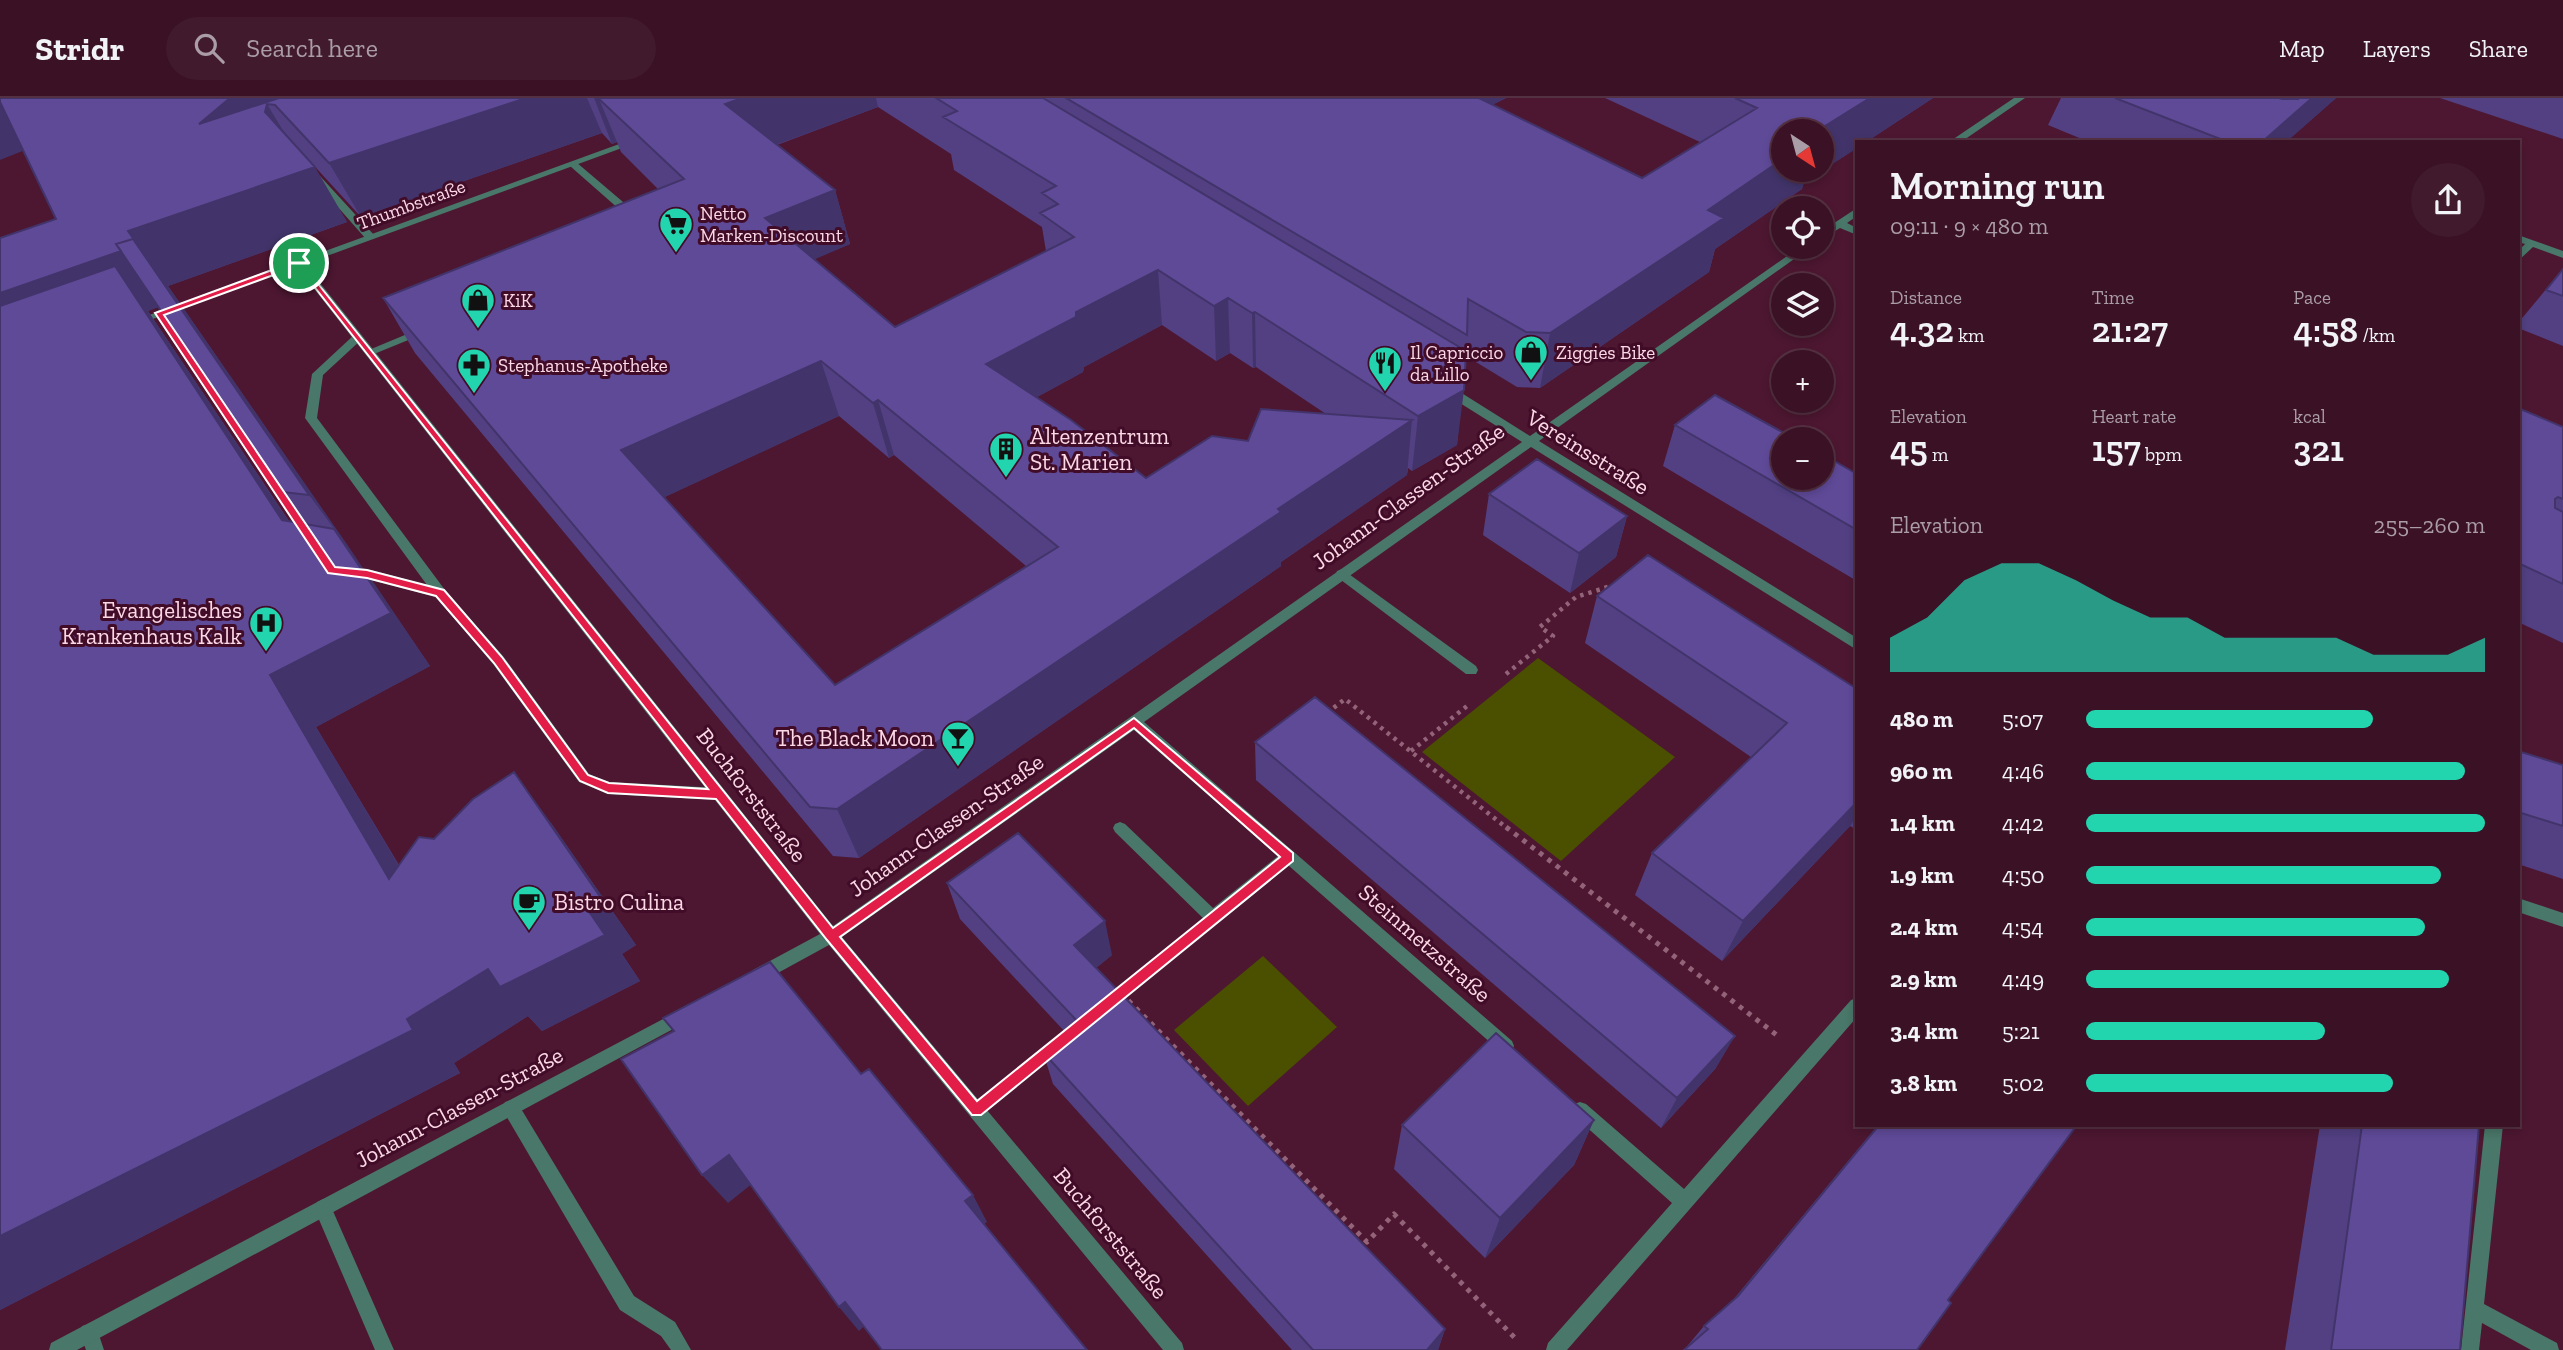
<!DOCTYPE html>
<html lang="en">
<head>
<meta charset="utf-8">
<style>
  :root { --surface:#3a1125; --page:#411a2d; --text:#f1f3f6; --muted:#ab9da7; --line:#543142; --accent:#22d5af }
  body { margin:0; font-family:"Zilla Slab",serif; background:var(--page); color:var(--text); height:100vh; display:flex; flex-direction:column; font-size:26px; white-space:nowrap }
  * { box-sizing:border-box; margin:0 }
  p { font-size:23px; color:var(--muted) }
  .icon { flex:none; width:38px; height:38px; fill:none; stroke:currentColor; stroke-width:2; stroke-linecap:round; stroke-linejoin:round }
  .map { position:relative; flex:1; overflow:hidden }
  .panel { position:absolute; left:1855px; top:42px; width:665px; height:987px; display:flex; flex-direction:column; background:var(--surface); border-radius:0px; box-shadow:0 4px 10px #0003,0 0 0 2px var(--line) }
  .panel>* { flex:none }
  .needle { width:46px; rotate:144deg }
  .fabs { position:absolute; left:1771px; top:21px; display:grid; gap:14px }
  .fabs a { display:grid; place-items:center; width:63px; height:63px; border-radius:50%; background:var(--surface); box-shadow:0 4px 10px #0003,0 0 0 2px var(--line); font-size:35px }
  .pin { position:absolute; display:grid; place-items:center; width:60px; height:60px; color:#fff; margin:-30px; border:4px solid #fff; border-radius:50%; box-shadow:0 2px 7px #0007 }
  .round { display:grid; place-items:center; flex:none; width:74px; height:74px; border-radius:37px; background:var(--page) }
  .summary { display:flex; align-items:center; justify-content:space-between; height:119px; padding:0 35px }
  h1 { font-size:38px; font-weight:600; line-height:52px }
  .figures { display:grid; grid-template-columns:repeat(3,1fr); gap:10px; height:119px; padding:7px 35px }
  .figures div { display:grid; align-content:center }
  .figures b { font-size:35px; font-weight:600 }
  .figures small { font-size:19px; font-weight:400 }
  .figures p { font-size:19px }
  .chart { height:196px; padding:14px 35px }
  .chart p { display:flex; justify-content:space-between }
  .chart svg { width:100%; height:126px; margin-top:7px; fill:var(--accent); opacity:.7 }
  ul { padding:0 35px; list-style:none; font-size:23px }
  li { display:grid; grid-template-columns:112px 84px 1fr; align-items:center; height:52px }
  li i { height:18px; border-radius:9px; background:var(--accent) }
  header { display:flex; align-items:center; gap:42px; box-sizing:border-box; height:98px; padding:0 35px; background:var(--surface); border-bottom:2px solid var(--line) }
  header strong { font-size:33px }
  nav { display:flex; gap:38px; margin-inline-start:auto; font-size:24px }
  .search { width:490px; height:63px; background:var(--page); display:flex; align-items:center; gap:18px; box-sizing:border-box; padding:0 24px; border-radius:38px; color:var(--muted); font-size:26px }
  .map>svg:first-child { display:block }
</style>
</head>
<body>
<header>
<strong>Stridr</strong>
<div class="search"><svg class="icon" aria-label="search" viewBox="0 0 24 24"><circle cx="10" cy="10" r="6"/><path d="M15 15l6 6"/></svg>Search here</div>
<nav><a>Map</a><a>Layers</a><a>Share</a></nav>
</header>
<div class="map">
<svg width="2563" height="1252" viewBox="0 0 2563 1252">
  <rect width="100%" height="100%" fill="#4d1731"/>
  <path fill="#4b4f00" d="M1538,560L1675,659L1561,763L1422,654Z
    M1263,858L1337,929L1248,1008L1174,932Z"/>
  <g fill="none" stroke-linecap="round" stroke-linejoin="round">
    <path stroke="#936479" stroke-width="4.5" stroke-dasharray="3.5 5" stroke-linecap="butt" d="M1506,576L1553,538L1540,529L1576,499L1614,487
      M1327,615L1345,601L1508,731
      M1411,653L1467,608"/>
    <path stroke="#936479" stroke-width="5" stroke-dasharray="4.5 6" stroke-linecap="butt" d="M1506,729L1778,938
      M1121,895L1367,1144L1394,1116L1517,1242
      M1119,896L1183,844
      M1005,989L1047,955"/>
    <path fill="#497769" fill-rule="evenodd" d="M570,64H576L636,115V119H628L570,68Z
      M314,78H320L374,137V141H366L314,82Z
      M159,212L163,213L315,438L317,441L315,444H307L154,215Z
      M424,229L428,230V234L374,256L370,257L364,254Z
      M358,236L362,237V241L323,277L317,320L445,492L503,558L589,676L609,684L719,690L724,692L726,696L724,700L719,702L608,696L579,684L493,566L436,499L367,481L344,477L343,474L349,469L367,471L427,487L305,320L312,276L354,237Z
      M1342,471L1476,568L1478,572L1476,576H1466L1337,479L1336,476L1337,473Z
      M1120,724L1125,726L1213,810L1283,754L1288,753L1293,754L1296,759L1293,764L1218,825L1213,827L1208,825L1115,734L1113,730L1115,726Z
      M511,1002L517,1004L634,1198L675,1224L691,1252H671L661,1238L620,1212L505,1016L502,1010L505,1004Z
      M323,1101L329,1104L394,1252H375L314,1110L317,1104Z
      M89,1226L96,1228L104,1252H86L80,1235L82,1228Z"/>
    <path fill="#497769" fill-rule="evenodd" d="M2014,0H2025L1961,44H1949Z
      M633,41L641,43L305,166L833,828L1522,344L1444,295V289H1452L1530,338L1800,149H1811L1539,343L1857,540V552L1531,349L1144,624L1512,943L1514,948L1512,953L1506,956L1500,953L1134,632L842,839L1182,1245L1184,1252H1163L829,847L765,882L759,884L753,882L751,877L753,872L820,836L297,169L139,226H131L130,224Z
      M1857,110V118L1847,125L1857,130V137L1840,130L1822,141V133Z
      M2518,137L2563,153V160L2533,149L2518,163V153L2525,146L2518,144Z
      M2518,800L2563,815V829L2518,814Z
      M1857,900V919L1567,1252H1546L1548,1245L1672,1105L1574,1018L1571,1012L1574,1006L1580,1004L1586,1006L1684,1091L1851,902Z
      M682,911L688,913L690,918L688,923L77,1252H49L51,1245Z
      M2485,1027H2503L2484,1206L2557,1245L2559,1252H2531L2482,1225L2479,1252H2461Z"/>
  </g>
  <path fill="#524083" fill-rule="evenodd" d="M0,0H1506L1492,7L1642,80L1700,44L1605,0H1933L1866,44H1857V50L1804,84L1802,91L1715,151L1709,174L1540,290L1517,289L1466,258L1457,347L1412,373L1408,370L1407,377L1281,464V468L859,760L833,758L415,255L383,200L658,91L621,54L617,44L612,46L602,35L361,119L307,60L347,124L168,188L430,568L316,629L399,767L434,741L551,725L636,847L622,856L640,883L542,933L528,918L454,965L460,975L0,1212L56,121L23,53ZM878,9L951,56L954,72L1042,129L1046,153L895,229L814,161L850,146L835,92L777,47ZM158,209L283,394L307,427L289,423L148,213ZM1162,227L1216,263L1230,255L1253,270L1256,269L1326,316L1146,380L1037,299L1083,274L1084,269ZM839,318L889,360L894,357L1026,468L835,587L664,399Z
    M2061,0H2336L2286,44H2089L2048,27Z
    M2440,0H2563V41Z
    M2563,171V248L2518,230V225Z
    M2518,310L2563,329V545L2518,524Z
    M1675,327L1857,376V483L1663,368Z
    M1489,396L1627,418L1616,459L1570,495L1483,437Z
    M1597,498L1857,591V732L1850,728L1722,863L1635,797L1652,755L1751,659L1585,545Z
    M1255,644L1716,970L1661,1030L1256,682Z
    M2518,653L2563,667V781L2518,766Z
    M947,785L1112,857L1096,870L1445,1231L1438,1252H1292L1053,986L1043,954L1066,935L960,821Z
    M1594,1022L1574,1067L1485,1160L1394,1071L1402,1027Z
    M1878,1027H2077L1684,1252L1704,1228L1733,1202Z
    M2320,1027H2479L2460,1252H2285Z"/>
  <path fill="#42346a" d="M230,0H323L275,7L267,6L299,59L199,26Z
    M526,0H587L602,35L361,119L329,65Z
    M594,0H739L599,1L617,44L612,46Z
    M742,0H876L878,9L743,59L725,6Z
    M1438,0H1506L1435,34Z
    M1870,0H1933L1866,44H1857V50L1804,84L1802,91L1715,151L1709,174L1540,290L1550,235L1708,112L1783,61V72H1822V33H1817Z
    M2312,0H2336L2286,44H2262Z
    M0,1L35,48L0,62Z
    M315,69L347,124L168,188L362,468L309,397L176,203L148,213L324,476L0,267V195L128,133Z
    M835,92L850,146L783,175L765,120Z
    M1158,172L1162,227L1084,269L1083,274L997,321L986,266L1076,214Z
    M1228,200L1230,255L1216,263L1214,208Z
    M1255,214L1256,269L1253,270L1252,215Z
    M821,263L839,318L648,407L621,352Z
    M1464,292L1457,347L1412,373L1418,318Z
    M878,302L894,357L889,360L873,305Z
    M1412,322L1407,377L1281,464V468L859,760L837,711L1278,411Z
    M1627,418L1616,459L1570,495L1579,455Z
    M334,431L374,485L430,568L316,629L435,828L389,781L270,577Z
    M514,674L551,725L636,847L622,856L640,883L542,933L528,918L454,965L460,975L0,1212V1138L407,921L586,809Z
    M1857,704V717L1850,728L1722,863L1743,823Z
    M1105,823L1112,857L1082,881L1074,847Z
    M1735,938L1716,970L1661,1030L1677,1000Z
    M1594,1022L1574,1067L1485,1160L1500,1120Z
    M729,1057L753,1085L728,1105L702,1077Z
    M973,1097L987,1124L979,1130L965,1103Z
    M845,1204L865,1227L859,1233L839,1209Z
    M1445,1231L1438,1252H1427Z"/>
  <path fill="#5f4a98" stroke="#42346a" stroke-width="2" fill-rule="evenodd" d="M0,0H230L199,26L279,0H526L329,65L275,7L267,6L265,14L315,69L128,133L138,147L133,141L116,146L121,153L0,195V140L56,121L0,4Z
    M601,0H742L725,6L835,92L765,120L895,229L1074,139L1040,115L1058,106L1042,95L1056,88L943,19L957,13L936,0H1043L1466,253L1464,292L1418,318L1255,214L1252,215L1228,200L1214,208L1158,172L1076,214V219L986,266L1071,322L1146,380L1212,338L1248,343L1261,311L1412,322L1278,411L1281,414L837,711L810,709L383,200L684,81L599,1ZM821,263L873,305L878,302L1058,449L835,587L621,352Z
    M1066,0H1479L1642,80L1757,10L1735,0H1870L1817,33H1783V61L1708,112L1724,120L1550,235L1526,234L1468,201L1467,237Z
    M2115,0H2279L2282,1H2298L2299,0H2312L2262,44H2228Z
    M133,141L309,397L283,394L116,146Z
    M115,168L282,422L334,431L391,515L270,577L389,781L419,739L434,741L473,701L514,674L601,800L586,809L605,837L500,889L488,871L407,921L413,932L0,1138V208Z
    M2563,171V198L2546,192Z
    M1715,297L1795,341H1783V380H1822V356L1857,376V432L1675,327Z
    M2518,310L2563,329V401L2558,399L2555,401V410L2563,414V486L2518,465Z
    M1537,361L1627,418L1579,455L1489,396Z
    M1648,457L1857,591V704L1743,823L1652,755L1787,625L1597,498Z
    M1315,599L1735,938L1677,1000L1255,644Z
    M2518,653L2563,667V728L2518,714Z
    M1018,735L1105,823L1074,847L1445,1231L1427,1252H1313L1043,954L1079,925L947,785Z
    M770,864L861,976L869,971L973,1097L965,1103L1087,1252H882L845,1204L839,1209L729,1057L702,1077L621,961L674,933L663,920Z
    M1496,935L1594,1022L1500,1120L1402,1027Z
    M1879,1027H2077L1948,1202L1951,1205L1917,1252H1684L1708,1231L1704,1228L1738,1198Z
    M2362,1027H2479L2460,1252H2331Z"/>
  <path fill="#e11d48" stroke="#fff" stroke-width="2" fill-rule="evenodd" d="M299,162L833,830L1134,620L1293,755V763L981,1017H972L827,842L716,701L608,695L580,683L494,565L436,498L367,480L328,475L155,215ZM298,168L657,625L708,691L609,685L588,677L502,559L444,492L367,472L335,469L164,217ZM1134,630L1280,759L977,1003L840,839Z"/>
  <defs>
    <g id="supermarket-pin" transform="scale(1.75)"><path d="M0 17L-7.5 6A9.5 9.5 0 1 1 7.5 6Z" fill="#22d5af" stroke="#410c27"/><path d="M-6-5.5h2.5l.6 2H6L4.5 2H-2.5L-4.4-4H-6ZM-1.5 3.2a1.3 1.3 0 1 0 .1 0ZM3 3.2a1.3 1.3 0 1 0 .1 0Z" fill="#111"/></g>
    <g id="shop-pin" transform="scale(1.75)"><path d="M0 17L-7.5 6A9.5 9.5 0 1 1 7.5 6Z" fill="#22d5af" stroke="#410c27"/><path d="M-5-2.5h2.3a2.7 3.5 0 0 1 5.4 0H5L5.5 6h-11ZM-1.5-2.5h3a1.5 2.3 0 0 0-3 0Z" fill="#111"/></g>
    <g id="restaurant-pin" transform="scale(1.75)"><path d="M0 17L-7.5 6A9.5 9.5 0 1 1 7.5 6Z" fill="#22d5af" stroke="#410c27"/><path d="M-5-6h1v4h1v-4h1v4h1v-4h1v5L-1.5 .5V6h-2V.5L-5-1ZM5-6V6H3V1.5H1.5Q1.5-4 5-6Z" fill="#111"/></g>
    <g id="pharmacy-pin" transform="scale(1.75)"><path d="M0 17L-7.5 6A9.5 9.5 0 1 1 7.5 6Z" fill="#22d5af" stroke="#410c27"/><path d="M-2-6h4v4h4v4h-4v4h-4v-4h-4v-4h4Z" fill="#111"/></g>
    <g id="building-pin" transform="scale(1.75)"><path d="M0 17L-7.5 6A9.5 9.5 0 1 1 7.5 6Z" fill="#22d5af" stroke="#410c27"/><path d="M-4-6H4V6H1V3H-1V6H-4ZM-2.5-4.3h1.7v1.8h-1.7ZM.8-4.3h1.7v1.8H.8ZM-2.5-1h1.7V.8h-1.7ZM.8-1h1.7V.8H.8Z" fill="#111"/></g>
    <g id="hospital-pin" transform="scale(1.75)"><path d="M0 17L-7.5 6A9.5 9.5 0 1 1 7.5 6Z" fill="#22d5af" stroke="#410c27"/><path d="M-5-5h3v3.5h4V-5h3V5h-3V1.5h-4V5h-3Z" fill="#111"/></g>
    <g id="bar-pin" transform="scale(1.75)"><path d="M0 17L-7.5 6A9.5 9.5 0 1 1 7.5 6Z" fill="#22d5af" stroke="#410c27"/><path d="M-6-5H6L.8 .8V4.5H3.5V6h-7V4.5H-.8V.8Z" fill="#111"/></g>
    <g id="cafe-pin" transform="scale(1.75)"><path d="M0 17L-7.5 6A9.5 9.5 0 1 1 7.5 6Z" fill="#22d5af" stroke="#410c27"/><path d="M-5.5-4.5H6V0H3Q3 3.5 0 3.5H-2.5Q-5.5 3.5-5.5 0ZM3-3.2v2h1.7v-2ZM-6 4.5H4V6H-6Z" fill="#111"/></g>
  </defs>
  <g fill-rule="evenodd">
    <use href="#supermarket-pin" x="676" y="126"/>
    <use href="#shop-pin" x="478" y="202"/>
    <use href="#shop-pin" x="1531" y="254"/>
    <use href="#restaurant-pin" x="1385" y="265"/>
    <use href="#pharmacy-pin" x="474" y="267"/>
    <use href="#building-pin" x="1006" y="351"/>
    <use href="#hospital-pin" x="266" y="525"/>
    <use href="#bar-pin" x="958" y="640"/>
    <use href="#cafe-pin" x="529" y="804"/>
  </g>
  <g text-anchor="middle" stroke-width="6" stroke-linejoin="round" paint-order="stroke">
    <g font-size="19" fill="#fcd8e6" stroke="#410c27">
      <text transform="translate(411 106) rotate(-20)" y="7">Thumbstraße</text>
    </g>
    <g font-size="19" fill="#fcd8e6" stroke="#410c27" text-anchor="start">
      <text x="700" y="122">Netto<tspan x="700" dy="22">Marken-Discount</tspan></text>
      <text x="503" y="209">KiK</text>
      <text x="1410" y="261">Il Capriccio<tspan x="1410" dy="22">da Lillo</tspan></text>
      <text x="1556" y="261">Ziggies Bike</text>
      <text x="498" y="274">Stephanus-Apotheke</text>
    </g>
    <g font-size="23" fill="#fcd8e6" stroke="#410c27" text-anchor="start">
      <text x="1030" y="346">Altenzentrum<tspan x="1030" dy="26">St. Marien</tspan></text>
      <text x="242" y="520" text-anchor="end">Evangelisches<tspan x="242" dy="26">Krankenhaus Kalk</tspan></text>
      <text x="934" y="648" text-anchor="end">The Black Moon</text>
      <text x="554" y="812">Bistro Culina</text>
    </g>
    <g font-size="23" fill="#fcd8e6" stroke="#410c27">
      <text transform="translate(1588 354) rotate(32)" y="8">Vereinsstraße</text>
      <text transform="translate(1408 398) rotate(-36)" y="8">Johann-Classen-Straße</text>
      <text transform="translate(752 697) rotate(52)" y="8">Buchforststraße</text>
      <text transform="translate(946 727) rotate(-35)" y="8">Johann-Classen-Straße</text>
      <text transform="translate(1425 845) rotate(41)" y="8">Steinmetzstraße</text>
      <text transform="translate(459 1009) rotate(-28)" y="8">Johann-Classen-Straße</text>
      <text transform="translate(1111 1135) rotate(50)" y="8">Buchforststraße</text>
    </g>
  </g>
</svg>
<div class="fabs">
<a><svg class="needle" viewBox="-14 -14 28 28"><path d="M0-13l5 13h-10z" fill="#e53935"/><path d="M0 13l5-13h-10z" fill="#ab9da7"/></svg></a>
<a><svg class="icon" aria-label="locate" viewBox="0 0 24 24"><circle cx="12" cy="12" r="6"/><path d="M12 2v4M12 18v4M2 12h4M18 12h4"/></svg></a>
<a><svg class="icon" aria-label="layers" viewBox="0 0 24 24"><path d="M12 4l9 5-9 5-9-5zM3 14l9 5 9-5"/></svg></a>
<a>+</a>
<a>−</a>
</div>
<div class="pin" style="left:299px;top:165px;background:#1e9e55"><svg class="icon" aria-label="arrive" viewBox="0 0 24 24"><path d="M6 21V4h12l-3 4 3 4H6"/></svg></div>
<section class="panel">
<div class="summary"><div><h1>Morning run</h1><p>09:11 · 9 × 480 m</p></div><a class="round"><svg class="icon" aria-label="share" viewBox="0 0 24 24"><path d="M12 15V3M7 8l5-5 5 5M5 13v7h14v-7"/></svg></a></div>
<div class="figures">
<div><p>Distance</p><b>4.32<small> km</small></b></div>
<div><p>Time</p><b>21:27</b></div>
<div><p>Pace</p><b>4:58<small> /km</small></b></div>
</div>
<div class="figures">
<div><p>Elevation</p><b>45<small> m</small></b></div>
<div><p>Heart rate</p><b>157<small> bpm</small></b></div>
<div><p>kcal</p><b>321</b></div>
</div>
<div class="chart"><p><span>Elevation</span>255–260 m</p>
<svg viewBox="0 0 160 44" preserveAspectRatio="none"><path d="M0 44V32L10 25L20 12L30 6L40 6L50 12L60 19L70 25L80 25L90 32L100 32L110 32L120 32L130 38L140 38L150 38L160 32V44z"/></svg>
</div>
<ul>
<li><b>480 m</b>5:07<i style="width:72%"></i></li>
<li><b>960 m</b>4:46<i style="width:95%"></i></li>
<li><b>1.4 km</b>4:42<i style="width:100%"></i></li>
<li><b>1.9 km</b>4:50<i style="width:89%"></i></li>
<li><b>2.4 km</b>4:54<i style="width:85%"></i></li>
<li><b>2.9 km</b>4:49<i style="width:91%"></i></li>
<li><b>3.4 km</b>5:21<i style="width:60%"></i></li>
<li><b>3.8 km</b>5:02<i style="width:77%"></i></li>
</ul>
</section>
</div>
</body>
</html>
